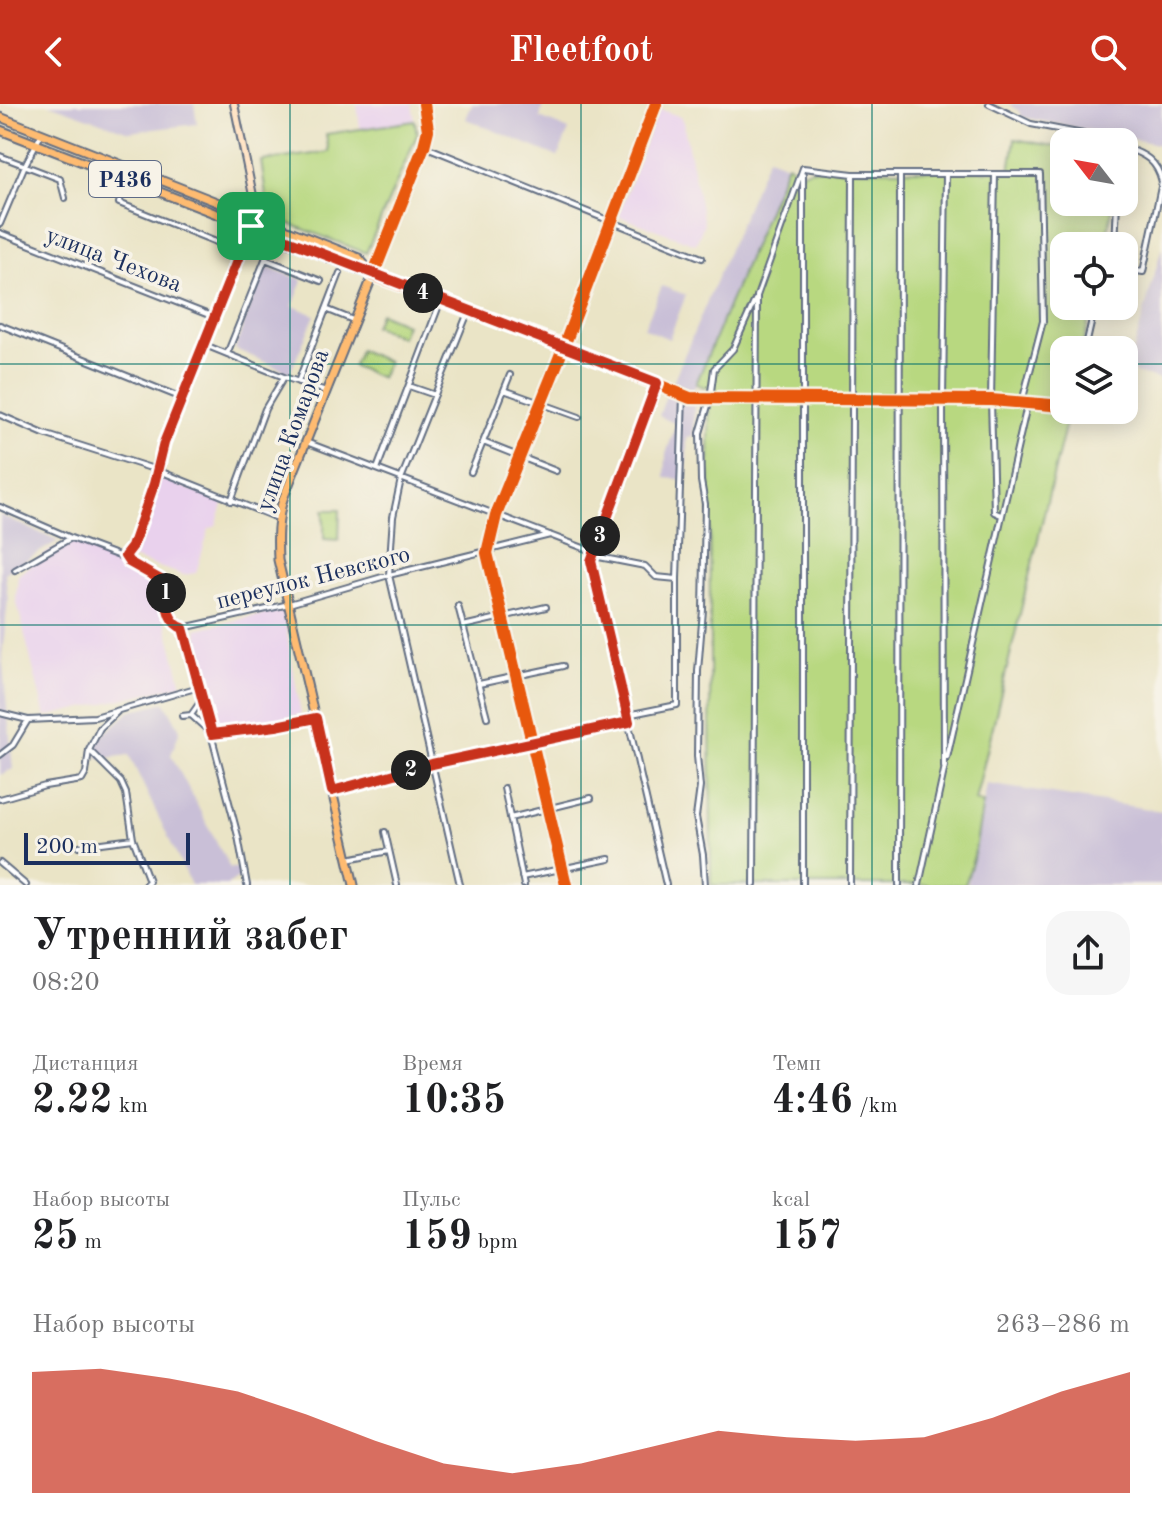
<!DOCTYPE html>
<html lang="ru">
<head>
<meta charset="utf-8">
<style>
  :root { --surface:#fff; --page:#f6f6f6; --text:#202124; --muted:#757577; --accent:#c8321e }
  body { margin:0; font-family:"Old Standard TT",serif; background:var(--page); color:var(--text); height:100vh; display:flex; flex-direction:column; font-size:30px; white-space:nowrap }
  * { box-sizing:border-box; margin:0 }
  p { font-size:26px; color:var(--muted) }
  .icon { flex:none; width:44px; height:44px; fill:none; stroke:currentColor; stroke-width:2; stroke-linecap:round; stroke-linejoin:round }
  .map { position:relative; height:781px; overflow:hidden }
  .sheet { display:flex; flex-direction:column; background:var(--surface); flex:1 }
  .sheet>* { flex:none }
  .needle { width:52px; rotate:301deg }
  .fabs { position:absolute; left:1050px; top:24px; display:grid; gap:16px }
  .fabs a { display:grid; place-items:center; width:88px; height:88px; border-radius:16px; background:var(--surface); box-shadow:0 4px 20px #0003; font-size:40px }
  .scale { position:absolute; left:24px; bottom:20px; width:166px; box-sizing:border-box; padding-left:8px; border:4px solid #1b2f5e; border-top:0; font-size:22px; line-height:28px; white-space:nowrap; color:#1b2f5e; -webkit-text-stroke:6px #f7f3e8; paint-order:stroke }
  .pin { position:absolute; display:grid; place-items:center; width:68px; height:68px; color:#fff; margin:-34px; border-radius:16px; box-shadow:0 4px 12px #0006 }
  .km { position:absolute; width:40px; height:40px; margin:-20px; border-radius:50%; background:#222; color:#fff; font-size:22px; line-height:40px; text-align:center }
  .round { display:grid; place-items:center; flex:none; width:84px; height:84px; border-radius:24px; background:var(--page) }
  .summary { display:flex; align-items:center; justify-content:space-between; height:136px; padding:0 32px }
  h1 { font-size:44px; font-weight:700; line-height:60px }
  .metrics { display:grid; grid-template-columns:repeat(3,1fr); gap:12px; height:136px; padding:8px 32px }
  .metrics div { display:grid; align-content:center }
  .metrics b { font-size:40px; font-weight:700 }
  .metrics small { font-size:22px; font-weight:400 }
  .metrics p { font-size:22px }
  .chart { height:224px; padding:16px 32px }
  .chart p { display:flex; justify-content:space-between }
  .chart svg { width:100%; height:144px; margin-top:8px; fill:var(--accent); opacity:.7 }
  header { display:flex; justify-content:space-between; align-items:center; height:104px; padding:0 32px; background:var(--accent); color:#fff; font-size:36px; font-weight:700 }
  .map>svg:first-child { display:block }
</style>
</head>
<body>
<header><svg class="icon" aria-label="back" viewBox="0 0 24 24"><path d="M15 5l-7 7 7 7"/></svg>Fleetfoot<svg class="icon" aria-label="search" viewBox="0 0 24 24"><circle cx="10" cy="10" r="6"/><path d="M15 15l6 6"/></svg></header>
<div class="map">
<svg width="1162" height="781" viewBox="0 0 1162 781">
  <rect width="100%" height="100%" fill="#f7f3e8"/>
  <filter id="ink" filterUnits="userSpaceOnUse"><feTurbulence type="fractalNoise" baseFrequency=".0125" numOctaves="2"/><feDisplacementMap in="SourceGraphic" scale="16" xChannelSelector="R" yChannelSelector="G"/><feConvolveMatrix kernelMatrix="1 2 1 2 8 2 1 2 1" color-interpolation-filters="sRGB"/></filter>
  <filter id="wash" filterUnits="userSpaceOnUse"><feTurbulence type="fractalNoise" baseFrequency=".006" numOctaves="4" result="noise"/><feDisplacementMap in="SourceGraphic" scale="32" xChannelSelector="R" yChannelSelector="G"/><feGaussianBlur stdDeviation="1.8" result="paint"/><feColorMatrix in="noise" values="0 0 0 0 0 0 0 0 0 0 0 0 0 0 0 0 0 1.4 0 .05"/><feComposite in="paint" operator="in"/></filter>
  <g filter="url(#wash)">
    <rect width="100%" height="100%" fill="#eae4c6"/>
    <path fill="#e9d1ed" d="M357,0H412L415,17L360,25Z
      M658,5L682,13L704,120L696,140L618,112Z
      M159,374L224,398L216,422L209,425L196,469L183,471L129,453Z
      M76,437L128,465L157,485L182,581L45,613L16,495L18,471L49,447Z
      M283,506L301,611L217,626L196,525Z"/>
    <path fill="#c9bfd7" d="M49,0H194L197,20L129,28Z
      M472,0H543L540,14L569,26L558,53L466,15Z
      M1009,0H1162V41L1022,13L1019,7Z
      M768,53L787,60L693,287L673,278Z
      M1162,143V276L1135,269L1130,259Z
      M265,162L303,176L293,202L315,211L290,269L235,245Z
      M662,182L686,191L669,235L644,224Z
      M668,286L694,295L693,332L687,333V376L665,374L666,350L676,320L659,312Z
      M0,411L58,437L5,469L8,496L2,551L13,665L0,671Z
      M165,598L180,626L171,651L230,764H239L242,772L227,781H191L129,651L99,655L92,641L130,607Z
      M987,680L1162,707V781H967Z"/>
    <path fill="#b8d880" stroke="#6a846f" stroke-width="2" d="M415,17L417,31L366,149L269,112L261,57L329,48L326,30Z
      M1015,35L1064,44V98H1114L1104,142H1064V202H1092L1082,246H1064V306H1069L975,697L983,699L974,752L965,781H711L709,304L713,286L696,280L787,60L800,69L810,65L1010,67Z
      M380,209L406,220L401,233L374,222Z
      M360,246L388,258L381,274L353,262Z
      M324,406H340L339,436L324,435Z"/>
  </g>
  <g filter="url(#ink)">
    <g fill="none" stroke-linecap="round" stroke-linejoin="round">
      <g stroke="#636e82" stroke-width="8">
        <path id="street" d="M424,0L428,26L424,42L373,171L564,242L690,294L991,296L1063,302
          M989,0L1031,20L1094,32L1110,38
          M424,42L702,154
          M1124,43C1144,50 1157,56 1162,78L1143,168L1124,165
          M0,52L60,75L65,94
          M803,64L853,70H1040L1043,217L1022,298
          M995,70L991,296L994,408L1001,411
          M127,75L119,99L241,148
          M0,120L25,61L42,29
          M0,129L214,213
          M1115,142L1117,98
          M265,155L321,177
          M326,205L353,216
          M0,221L182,294
          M205,241L284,273L326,287
          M1085,246L1095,202
          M227,250L274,133
          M298,278L340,169
          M657,279L591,457L666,781
          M409,282L435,291
          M504,286L579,313
          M0,311L44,330L157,366L277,414
          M306,338L594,448L599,453L645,462L656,473L677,475
          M483,338L556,367
          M377,365L441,196
          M471,368L510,271
          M231,397L265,305L284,273
          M0,403L71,434
          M125,452L129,458L161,476L170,513L178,523L183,524L289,500L389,471L550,431
          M15,466L71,434L119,452L129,448L154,380L157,359L164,339L251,122
          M458,502L487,613
          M463,522L546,503
          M183,524L238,732L247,781
          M479,580L563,562
          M0,609L28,616
          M191,611L203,594
          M627,611L677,601V475L683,291
          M182,612L191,611L212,630L276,622L313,614
          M89,646L100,624L118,607
          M0,651L13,641L28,616L95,613L199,583
          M947,654L1028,297
          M944,663L943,296L946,70
          M504,684L524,781
          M332,687L432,660L629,618
          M0,695L45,682L82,676L86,669L89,646L121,678L126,689L133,735L149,777L145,781
          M510,714L591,694
          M385,728L397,781
          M79,742L133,735
          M348,755L389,747
          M0,759L26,781
          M522,773L609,755
          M460,781L389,471L393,413L401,375L469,206
          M566,781L487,449L496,411L564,242L656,0
          M705,781L703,751L696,713L700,683L697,652L698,567L703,506L705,400L701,377L700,329L710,295L714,265L733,245L755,196
          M754,781L757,192L803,64
          M803,781V71
          M850,781L853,70
          M899,781L900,70
          M919,781L945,662"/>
      </g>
      <g stroke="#636e82" stroke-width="10">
        <path id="secondary" d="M234,0L256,106L251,122"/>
      </g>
      <g stroke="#636e82" stroke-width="11">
        <path id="primary" d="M0,13L359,154L373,171
          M0,26L371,170
          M354,781L278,456C277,434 277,416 283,395L373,171"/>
      </g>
      <use href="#street" stroke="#fff" stroke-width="4"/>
      <use href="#secondary" stroke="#ffe4c6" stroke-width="6"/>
      <use href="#primary" stroke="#febb71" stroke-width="7"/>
      <g stroke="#f7f3e8" stroke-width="17">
        <path id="cycleway" d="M424,0L428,26L424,42L373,171L564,242L690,294L991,296L1063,302
          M566,781L487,449L496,411L564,242L656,0"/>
      </g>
      <use href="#cycleway" stroke="#e8590c" stroke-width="12"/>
    </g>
  </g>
  <g fill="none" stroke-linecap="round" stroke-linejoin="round" filter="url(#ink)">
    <g stroke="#fff" stroke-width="16">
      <path id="route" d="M251,122L657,279L591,457L629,618L432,660L332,687L316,614L276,622L212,630L183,524C164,518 168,492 161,476L129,458L125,452L132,443L154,380L164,339Z"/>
    </g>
    <use href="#route" stroke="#c8321e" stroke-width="10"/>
  </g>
  <path fill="none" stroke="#0f766e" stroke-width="2" stroke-opacity="0.55" d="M290,0V781M581,0V781M872,0V781M0,260H1064M1124,260H1162M0,521H1162"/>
  <g text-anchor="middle" stroke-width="7" stroke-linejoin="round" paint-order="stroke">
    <rect fill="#f7f3e8" stroke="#5d6a87" stroke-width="2" x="89" y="57" width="72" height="36" rx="6"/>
    <g font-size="22" font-weight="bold" fill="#1b2f5e">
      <text x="125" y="83">P436</text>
    </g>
    <g font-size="24" fill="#1b2f5e" stroke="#f7f3e8">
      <text transform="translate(114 155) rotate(21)" y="8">улица Чехова</text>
      <text transform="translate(292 326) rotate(-70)" y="8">улица Комарова</text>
      <text transform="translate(313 473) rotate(-14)" y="8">переулок Невского</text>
    </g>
  </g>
</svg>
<div class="fabs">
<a><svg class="needle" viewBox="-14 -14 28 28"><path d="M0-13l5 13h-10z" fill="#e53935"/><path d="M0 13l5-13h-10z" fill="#757577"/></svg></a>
<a><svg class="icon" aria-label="locate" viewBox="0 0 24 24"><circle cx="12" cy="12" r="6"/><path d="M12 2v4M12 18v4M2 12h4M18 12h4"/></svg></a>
<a><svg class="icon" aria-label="layers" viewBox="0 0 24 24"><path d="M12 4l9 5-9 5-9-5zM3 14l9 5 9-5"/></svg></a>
</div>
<div class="scale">200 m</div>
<div class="pin" style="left:251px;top:122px;background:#1e9e55"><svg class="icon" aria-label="arrive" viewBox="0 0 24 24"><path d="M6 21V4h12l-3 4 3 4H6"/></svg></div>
<b class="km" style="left:166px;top:489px">1</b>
<b class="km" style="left:411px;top:666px">2</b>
<b class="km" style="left:600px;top:432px">3</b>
<b class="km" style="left:423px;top:189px">4</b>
</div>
<section class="sheet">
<div class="summary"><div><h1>Утренний забег</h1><p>08:20</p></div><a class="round"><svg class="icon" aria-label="share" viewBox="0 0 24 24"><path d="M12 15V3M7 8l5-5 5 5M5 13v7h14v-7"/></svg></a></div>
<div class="metrics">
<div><p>Дистанция</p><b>2.22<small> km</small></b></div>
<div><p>Время</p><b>10:35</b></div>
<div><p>Темп</p><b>4:46<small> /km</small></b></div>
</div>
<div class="metrics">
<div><p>Набор высоты</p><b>25<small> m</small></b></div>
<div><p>Пульс</p><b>159<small> bpm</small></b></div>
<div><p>kcal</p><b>157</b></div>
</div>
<div class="chart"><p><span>Набор высоты</span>263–286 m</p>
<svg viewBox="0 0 160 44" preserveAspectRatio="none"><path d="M0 44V7L10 6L20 9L30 13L40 20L50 28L60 35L70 38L80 35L90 30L100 25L110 27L120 28L130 27L140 21L150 13L160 7V44z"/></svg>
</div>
</section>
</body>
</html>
